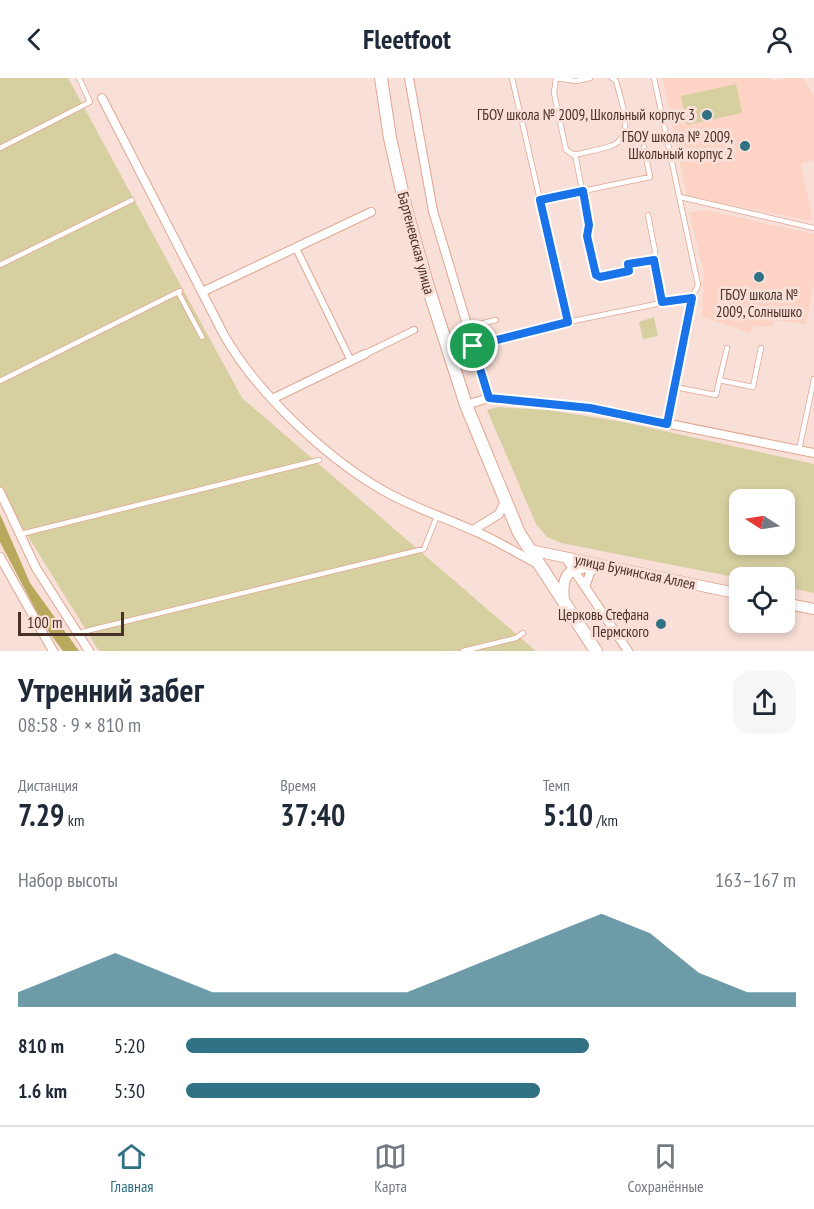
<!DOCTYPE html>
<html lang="ru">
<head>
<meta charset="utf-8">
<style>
  :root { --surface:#fff; --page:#f6f6f7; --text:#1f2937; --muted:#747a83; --line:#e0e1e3; --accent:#307184 }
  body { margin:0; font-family:"PT Sans Narrow",sans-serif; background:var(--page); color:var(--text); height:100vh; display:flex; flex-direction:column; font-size:22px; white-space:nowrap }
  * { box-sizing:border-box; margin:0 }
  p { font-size:20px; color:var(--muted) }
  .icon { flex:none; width:33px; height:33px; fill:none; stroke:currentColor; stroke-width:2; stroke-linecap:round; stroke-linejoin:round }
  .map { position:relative; height:573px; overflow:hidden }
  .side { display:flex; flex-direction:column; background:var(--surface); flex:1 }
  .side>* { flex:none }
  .needle { width:39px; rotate:282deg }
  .buttons { position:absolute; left:729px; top:411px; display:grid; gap:12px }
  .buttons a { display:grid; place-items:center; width:66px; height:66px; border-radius:12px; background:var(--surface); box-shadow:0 3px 9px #0003; font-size:30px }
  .scale { position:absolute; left:18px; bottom:15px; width:106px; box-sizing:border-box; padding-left:6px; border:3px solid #483129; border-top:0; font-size:16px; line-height:21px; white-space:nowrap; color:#483129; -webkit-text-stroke:4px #f8dfd7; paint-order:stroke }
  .pin { position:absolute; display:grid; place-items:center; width:51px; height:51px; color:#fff; margin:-26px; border:3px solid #fff; border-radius:50%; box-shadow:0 2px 6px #0007 }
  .round { display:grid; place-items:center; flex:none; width:63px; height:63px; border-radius:18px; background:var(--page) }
  .summary { display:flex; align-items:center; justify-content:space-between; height:102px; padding:0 18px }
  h1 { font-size:33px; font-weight:700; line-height:45px }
  .metrics { display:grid; grid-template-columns:repeat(3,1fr); gap:9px; height:102px; padding:6px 18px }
  .metrics div { display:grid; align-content:center }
  .metrics b { font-size:30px; font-weight:700 }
  .metrics small { font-size:16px; font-weight:400 }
  .metrics p { font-size:16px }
  .chart { height:168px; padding:12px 18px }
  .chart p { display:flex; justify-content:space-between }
  .chart svg { width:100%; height:108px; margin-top:6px; fill:var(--accent); opacity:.7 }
  ul { padding:0 18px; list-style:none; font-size:20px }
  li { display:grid; grid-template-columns:96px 72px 1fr; align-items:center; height:45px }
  li i { height:15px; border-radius:8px; background:var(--accent) }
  header { display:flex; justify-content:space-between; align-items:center; height:78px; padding:0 18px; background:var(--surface); font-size:27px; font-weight:700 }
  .tab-bar { display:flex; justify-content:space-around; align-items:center; height:84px; border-top:2px solid var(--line); background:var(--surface); font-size:16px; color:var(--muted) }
  .tab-bar a { display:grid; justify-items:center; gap:3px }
  .tab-bar .on { color:var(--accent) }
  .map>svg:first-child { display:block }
</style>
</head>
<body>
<header><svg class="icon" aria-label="back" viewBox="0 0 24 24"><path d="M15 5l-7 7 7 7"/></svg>Fleetfoot<svg class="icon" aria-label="person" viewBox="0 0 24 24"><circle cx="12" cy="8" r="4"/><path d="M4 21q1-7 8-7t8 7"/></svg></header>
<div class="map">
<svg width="814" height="573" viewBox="0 0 814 573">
  <rect width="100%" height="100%" fill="#f8dfd7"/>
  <path fill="#fcd3c4" d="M662,0H770L772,3L786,0H803L814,19V82L801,86L813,143L687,118Z
    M704,132L814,156V205L806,246L774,242L773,248L752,249L750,255L702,239L704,193L689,135Z"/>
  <path fill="#d6cfa0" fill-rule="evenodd" d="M0,0H68L242,320L536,573H99L0,413Z
    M736,6L742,35L687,47L681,18Z
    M654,239L658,258L643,261L639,244Z
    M497,329L548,332L623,344L814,386V515L785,509L784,500H739L561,465L547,459L536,446L487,332ZM740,422H784V466H740Z"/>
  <path fill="#b7aa5d" d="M0,436L30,505L79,573H63L43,546L0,464Z"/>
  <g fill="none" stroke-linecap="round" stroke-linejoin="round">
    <g stroke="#e0a692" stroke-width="6">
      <path id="service" d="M556,0L554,15L566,72L574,77C586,74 599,72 611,68C637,59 620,20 616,3L612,0
        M556,0L576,3L590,0
        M654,0L698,207L692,220L667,346
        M0,70L90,24L79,0
        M575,76L589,147L587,158L596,197L600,199L629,193V186L654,182L662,224
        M680,119L814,150
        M540,122L650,99L644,69
        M648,137L655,173L654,182
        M0,187L132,122
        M178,214L202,259
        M568,244L686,220H692
        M468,249L496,242
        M473,268L568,244L512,0
        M719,302L753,309L761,270
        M0,303L180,213
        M675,309L716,317L727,270
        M799,372L814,301
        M21,456L319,382
        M78,555L424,471L437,438
        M463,573L516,560L523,555"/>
    </g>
    <g stroke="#e0a692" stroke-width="8">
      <path id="pedestrian" d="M296,170L351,283
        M365,276L414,252"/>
    </g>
    <g stroke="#e0a692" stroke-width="10">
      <path id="minor" d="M409,0L433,133L489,320
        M102,20L224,257C257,315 326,380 384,413C412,429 443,439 472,452C495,461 516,475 538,486
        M202,214L371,134
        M272,321L365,276
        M466,327L489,320L590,330L814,375
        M0,414L36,490L89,573
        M473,452L499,436L505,423
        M0,479L53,573
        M565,479L628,573
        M585,509L590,495L597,488"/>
    </g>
    <g stroke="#e0a692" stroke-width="12">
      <path id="tertiary" d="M530,472L740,516
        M564,523C561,495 568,491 594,488
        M784,525L814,531"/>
    </g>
    <g stroke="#e0a692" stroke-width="14">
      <path id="secondary" d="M381,0L390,60L407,135L428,209L466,327L519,455L596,573"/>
    </g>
    <use href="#service" stroke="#fff" stroke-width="4.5"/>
    <use href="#pedestrian" stroke="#fff" stroke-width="6"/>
    <use href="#minor" stroke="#fff" stroke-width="8"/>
    <use href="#tertiary" stroke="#fff" stroke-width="10"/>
    <use href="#secondary" stroke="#fff" stroke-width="12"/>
  </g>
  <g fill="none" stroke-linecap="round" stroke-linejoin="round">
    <g stroke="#fff" stroke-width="12">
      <path id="route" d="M583,113L589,147L587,158L596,197L600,199L629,193L628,186L654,182L662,224L692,220L667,346L590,330L489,320L473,268L568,244L540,122Z"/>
    </g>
    <use href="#route" stroke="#1a73e8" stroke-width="8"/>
  </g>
  <g fill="#307184" stroke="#f8dfd7" stroke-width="2">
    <circle cx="707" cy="37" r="6"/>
    <circle cx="745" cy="68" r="6"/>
    <circle cx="759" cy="199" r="6"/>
    <circle cx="661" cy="546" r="6"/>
  </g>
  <g text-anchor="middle" stroke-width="6" stroke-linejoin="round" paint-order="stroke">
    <g font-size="15" fill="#483129" stroke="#f8dfd7" text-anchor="end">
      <text x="695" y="42">ГБОУ школа № 2009, Школьный корпус 3</text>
      <text x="733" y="64">ГБОУ школа № 2009,<tspan x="733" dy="17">Школьный корпус 2</tspan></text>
      <text x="759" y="222" text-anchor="middle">ГБОУ школа №<tspan x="759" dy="17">2009, Солнышко</tspan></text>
      <text x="649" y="542">Церковь Стефана<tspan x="649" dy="17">Пермского</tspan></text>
    </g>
    <g font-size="15" fill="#483129" stroke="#f8dfd7">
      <text transform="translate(416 165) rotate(75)" y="5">Бартеневская улица</text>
      <text transform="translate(635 494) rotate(12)" y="5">улица Бунинская Аллея</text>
    </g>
  </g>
</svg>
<div class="buttons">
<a><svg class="needle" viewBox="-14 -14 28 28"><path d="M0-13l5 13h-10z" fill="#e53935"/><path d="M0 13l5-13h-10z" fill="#747a83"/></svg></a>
<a><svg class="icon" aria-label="locate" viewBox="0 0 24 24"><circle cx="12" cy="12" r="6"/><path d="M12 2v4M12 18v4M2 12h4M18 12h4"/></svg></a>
</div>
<div class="scale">100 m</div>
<div class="pin" style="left:473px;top:268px;background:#1e9e55"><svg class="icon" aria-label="arrive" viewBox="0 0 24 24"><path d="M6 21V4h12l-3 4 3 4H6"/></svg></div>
</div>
<section class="side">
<div class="summary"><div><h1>Утренний забег</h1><p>08:58 · 9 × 810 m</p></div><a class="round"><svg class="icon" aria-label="share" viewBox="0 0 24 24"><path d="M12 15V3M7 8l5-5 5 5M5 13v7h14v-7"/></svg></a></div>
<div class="metrics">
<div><p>Дистанция</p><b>7.29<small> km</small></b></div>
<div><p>Время</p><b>37:40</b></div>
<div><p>Темп</p><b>5:10<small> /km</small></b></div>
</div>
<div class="chart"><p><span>Набор высоты</span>163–167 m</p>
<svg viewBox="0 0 160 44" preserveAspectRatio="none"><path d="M0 44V38L10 30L20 22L30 30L40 38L50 38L60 38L70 38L80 38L90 30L100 22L110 14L120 6L130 14L140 30L150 38L160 38V44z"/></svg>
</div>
<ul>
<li><b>810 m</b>5:20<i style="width:66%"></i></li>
<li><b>1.6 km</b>5:30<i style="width:58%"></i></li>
</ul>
</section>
<nav class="tab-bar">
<a class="on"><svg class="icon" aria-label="home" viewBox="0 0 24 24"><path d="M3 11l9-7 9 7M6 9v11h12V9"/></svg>Главная</a>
<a><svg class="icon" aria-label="map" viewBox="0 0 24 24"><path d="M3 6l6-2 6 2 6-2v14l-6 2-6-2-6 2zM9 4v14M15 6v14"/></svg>Карта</a>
<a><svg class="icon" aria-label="saved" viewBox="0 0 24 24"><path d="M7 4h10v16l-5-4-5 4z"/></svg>Сохранённые</a>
</nav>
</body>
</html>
